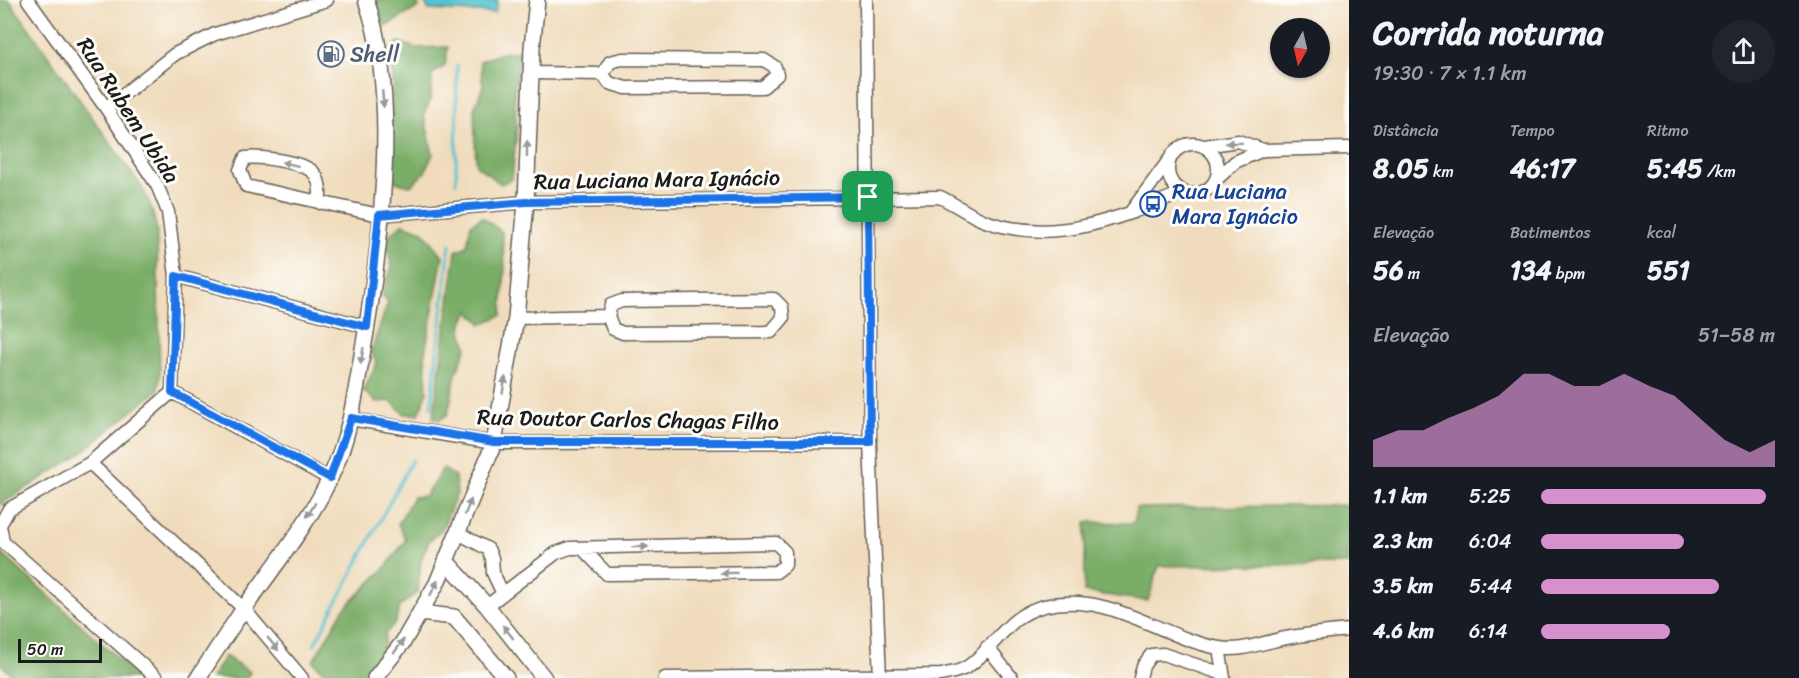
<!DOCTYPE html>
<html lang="pt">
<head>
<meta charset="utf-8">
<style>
  :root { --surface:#171b24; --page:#20242c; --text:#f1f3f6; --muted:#9ea1a6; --accent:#d690ce }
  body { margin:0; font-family:Sriracha,sans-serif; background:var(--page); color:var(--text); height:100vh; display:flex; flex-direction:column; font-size:22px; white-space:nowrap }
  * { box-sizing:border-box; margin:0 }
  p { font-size:20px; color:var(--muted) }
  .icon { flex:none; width:33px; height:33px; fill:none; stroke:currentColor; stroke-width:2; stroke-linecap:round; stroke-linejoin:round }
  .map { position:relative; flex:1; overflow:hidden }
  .drawer { display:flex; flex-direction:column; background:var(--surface); width:450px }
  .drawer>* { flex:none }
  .needle { width:39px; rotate:188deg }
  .fabs { position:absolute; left:1270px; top:18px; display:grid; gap:12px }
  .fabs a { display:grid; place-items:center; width:60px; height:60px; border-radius:50%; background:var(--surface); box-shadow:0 2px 4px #0004; font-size:30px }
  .scale { position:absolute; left:18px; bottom:15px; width:84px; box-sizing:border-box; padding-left:6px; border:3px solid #1c1c1c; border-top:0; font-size:16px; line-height:21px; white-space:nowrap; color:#1c1c1c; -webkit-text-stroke:4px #fdfcf7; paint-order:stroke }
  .pin { position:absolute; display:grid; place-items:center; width:51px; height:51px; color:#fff; margin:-26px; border-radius:12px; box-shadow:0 3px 9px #0006 }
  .round { display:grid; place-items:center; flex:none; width:63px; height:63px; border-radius:32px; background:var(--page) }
  .head { display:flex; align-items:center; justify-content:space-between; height:102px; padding:0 24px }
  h1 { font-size:33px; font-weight:700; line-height:45px }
  .metrics { display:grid; grid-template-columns:repeat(3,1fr); gap:9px; height:102px; padding:6px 24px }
  .metrics div { display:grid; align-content:center }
  .metrics b { font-size:26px; font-weight:700 }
  .metrics small { font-size:16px; font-weight:400 }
  .metrics p { font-size:16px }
  .chart { height:168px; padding:12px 24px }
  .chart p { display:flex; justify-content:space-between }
  .chart svg { width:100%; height:108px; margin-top:6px; fill:var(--accent); opacity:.7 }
  ul { padding:0 24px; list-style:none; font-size:20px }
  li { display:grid; grid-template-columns:96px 72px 1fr; align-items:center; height:45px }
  li i { height:15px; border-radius:8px; background:var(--accent) }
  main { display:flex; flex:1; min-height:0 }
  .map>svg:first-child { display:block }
</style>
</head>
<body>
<main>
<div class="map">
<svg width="1349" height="678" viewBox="0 0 1349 678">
  <rect width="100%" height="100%" fill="#fdfcf7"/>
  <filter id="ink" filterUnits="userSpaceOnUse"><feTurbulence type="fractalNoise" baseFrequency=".0167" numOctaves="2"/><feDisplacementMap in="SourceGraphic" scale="12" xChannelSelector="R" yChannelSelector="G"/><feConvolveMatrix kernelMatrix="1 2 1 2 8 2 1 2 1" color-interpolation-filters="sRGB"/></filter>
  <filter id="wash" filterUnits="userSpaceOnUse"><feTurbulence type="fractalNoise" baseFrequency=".008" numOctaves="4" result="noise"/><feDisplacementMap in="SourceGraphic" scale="24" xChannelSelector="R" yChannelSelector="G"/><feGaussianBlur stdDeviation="1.35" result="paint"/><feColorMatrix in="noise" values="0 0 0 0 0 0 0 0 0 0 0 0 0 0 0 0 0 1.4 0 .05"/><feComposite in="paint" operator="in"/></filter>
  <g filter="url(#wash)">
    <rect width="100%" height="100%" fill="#f0dcbc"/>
    <path fill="#7aad68" stroke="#4b6442" stroke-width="1.5" d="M0,0H9L143,189L152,209L157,230L160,379L158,390L80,454L0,505Z
      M375,0H415L419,7L385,27Z
      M398,42L417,48L448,47L445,66L432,74L431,98L424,115L433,154L425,172L411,186L395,182L388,167L393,81L390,50Z
      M521,51L514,91L517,126L512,179L501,184L476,165L474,109L483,86L480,61L502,53Z
      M482,217L502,232L505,267L502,315L482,324L469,311L461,327L467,347L456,374L448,414L439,420L433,418L456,251L467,246L471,224Z
      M403,224L423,231L443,256L425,352L427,393L419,414H405L390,401L376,402L363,390L377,364L371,352L388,302L382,294L392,267L385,238Z
      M443,468L455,477L457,494L442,529L429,541L421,560L418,592L399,607L396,622L385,634L384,646L366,672L355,678H340L337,674L323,672L313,661L343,610L384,569L406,540L398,524L413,497L425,496Z
      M1349,505V564L1159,566L1148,601L1084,592L1086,522L1134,523L1136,508Z
      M0,552L140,678H15L0,663Z
      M225,656L250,672L247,678H211Z"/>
    <path fill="#57c3d1" stroke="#3a7076" stroke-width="1.5" d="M423,0H498L495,13L429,10Z"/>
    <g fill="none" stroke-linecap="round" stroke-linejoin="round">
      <path stroke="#57c3d1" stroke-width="3" d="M456,183L457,66
        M431,407L450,244
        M314,645L412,460"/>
    </g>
  </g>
  <g filter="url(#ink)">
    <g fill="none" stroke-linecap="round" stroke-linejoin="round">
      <g stroke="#665f54" stroke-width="15">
        <path id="minor" d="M28,0L106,108L157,185L168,212L176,276L172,392L90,463L9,509L0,525L3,542L157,678
          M866,0L870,442L880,678
          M622,59L764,60L775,67L777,75L763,87L626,88L609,83L603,74L610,62Z
          M531,73L603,74
          M106,108L175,54L215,34L327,0
          M1168 169a25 25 0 1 1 50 0a25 25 0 1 1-50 0Z
          M1205,146L1238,141L1263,150L1349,148
          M1215,181L1235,162L1263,150
          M320,203C320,193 321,180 313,172C302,162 259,156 245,158L240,170L246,186L379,215L526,202L940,197C955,204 969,215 985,221C1054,246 1120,218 1184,192
          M1130,213L1169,160
          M176,276L367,327
          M774,299L782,307L783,318L771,332L623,333L613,329L608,316L611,305L622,301Z
          M516,318L608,316
          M172,392L330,479
          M351,419L494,443L870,442
          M90,463L244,609L302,678
          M458,533L488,549L492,558L493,573L503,594
          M487,606L556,553L570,548L776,543L785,552V565L776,572L607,574L582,548
          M987,647L1012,678
          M1219,648L1224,678
          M665,678L941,675C950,673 959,672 967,667C996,648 1005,616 1044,606C1110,590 1160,638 1219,648C1243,652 1263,642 1286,638C1307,634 1328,632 1349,630
          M1140,678L1143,666L1151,655L1163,654L1223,674"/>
      </g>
      <g stroke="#665f54" stroke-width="18">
        <path id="major" d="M446,561L487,606L544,678
          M420,613L454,617L506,678
          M198,678C213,655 228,632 243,610C273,567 308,525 330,478C349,439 355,397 362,355C380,254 401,97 366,0
          M375,678L403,642L437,583L494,443L516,318L526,202L532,48L537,0"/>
      </g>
      <use href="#minor" stroke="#fff" stroke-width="12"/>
      <use href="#major" stroke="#fff" stroke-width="15"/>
    </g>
    <defs><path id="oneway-solid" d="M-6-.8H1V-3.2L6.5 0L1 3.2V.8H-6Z" transform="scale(1.5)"/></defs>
    <g fill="#999">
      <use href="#oneway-solid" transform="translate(383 99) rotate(85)"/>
      <use href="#oneway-solid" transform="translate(1234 143) rotate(179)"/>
      <use href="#oneway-solid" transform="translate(527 149) rotate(-89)"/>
      <use href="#oneway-solid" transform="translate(290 164) rotate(-166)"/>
      <use href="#oneway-solid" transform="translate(362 356) rotate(100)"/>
      <use href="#oneway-solid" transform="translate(504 385) rotate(-80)"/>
      <use href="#oneway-solid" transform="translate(468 507) rotate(-68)"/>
      <use href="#oneway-solid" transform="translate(311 510) rotate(121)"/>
      <use href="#oneway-solid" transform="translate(640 547) rotate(-1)"/>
      <use href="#oneway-solid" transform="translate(729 573) rotate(179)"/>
      <use href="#oneway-solid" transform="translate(434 588) rotate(-63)"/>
      <use href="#oneway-solid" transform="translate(508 632) rotate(-128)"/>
      <use href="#oneway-solid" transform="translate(273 644) rotate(50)"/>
      <use href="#oneway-solid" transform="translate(399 646) rotate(-54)"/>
    </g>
  </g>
  <g fill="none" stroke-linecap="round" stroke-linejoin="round" filter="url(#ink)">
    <g stroke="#fff" stroke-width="12">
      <path id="route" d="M868,197L870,442H494L351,418L330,478L172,392L176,276L367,327L379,215L526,202Z"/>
    </g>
    <use href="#route" stroke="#1a73e8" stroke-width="8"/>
  </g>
  <defs>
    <g id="fuel-ring" transform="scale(1.35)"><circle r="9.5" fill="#fdfcf7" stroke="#5c6f8a" stroke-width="1.5"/><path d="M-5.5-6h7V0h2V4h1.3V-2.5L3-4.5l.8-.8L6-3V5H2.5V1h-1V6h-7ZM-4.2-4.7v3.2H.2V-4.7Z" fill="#5c6f8a"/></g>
    <g id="bus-ring" transform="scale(1.35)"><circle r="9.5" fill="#fdfcf7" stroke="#1a4fb4" stroke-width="1.5"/><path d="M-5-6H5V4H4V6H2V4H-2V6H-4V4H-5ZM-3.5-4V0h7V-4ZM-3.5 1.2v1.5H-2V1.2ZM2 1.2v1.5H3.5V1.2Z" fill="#1a4fb4"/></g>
  </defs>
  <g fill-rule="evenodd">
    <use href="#fuel-ring" x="331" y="54"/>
    <use href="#bus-ring" x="1153" y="204"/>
  </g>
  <g text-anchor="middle" stroke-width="6" stroke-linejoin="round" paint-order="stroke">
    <g font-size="22" fill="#4e5e75" stroke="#fdfcf7" text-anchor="start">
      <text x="350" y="62">Shell</text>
    </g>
    <g font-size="22" fill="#1c1c1c" stroke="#fdfcf7">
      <text transform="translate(129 110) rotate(57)" y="8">Rua Rubem Ubida</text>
      <text transform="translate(657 179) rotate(-1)" y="8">Rua Luciana Mara Ignácio</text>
      <text transform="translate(628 419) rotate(1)" y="8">Rua Doutor Carlos Chagas Filho</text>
    </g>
    <g font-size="22" fill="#164399" stroke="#fdfcf7" text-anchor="start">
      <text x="1172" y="199">Rua Luciana<tspan x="1172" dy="25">Mara Ignácio</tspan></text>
    </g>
  </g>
</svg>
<div class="fabs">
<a><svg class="needle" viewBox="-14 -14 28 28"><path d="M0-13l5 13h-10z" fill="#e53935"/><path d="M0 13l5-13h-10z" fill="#9ea1a6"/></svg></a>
</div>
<div class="scale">50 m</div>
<div class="pin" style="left:868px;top:197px;background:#1e9e55"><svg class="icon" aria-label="arrive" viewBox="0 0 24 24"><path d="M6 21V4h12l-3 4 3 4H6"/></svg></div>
</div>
<section class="drawer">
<div class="head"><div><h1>Corrida noturna</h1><p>19:30 · 7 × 1.1 km</p></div><a class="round"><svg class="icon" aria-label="share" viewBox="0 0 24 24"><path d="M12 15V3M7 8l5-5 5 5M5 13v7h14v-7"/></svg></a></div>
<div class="metrics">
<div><p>Distância</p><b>8.05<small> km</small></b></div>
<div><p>Tempo</p><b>46:17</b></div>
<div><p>Ritmo</p><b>5:45<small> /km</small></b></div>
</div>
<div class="metrics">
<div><p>Elevação</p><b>56<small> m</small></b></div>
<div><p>Batimentos</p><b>134<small> bpm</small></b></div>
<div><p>kcal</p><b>551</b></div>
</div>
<div class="chart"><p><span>Elevação</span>51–58 m</p>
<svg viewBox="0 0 160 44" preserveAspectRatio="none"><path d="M0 44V33L10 29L20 29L30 24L40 20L50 15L60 6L70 6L80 11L90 11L100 6L110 11L120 15L130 24L140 33L150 38L160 33V44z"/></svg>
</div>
<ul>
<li><b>1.1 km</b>5:25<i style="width:96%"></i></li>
<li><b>2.3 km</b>6:04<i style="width:61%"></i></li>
<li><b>3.5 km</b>5:44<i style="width:76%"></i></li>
<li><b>4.6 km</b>6:14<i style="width:55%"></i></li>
</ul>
</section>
</main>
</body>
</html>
